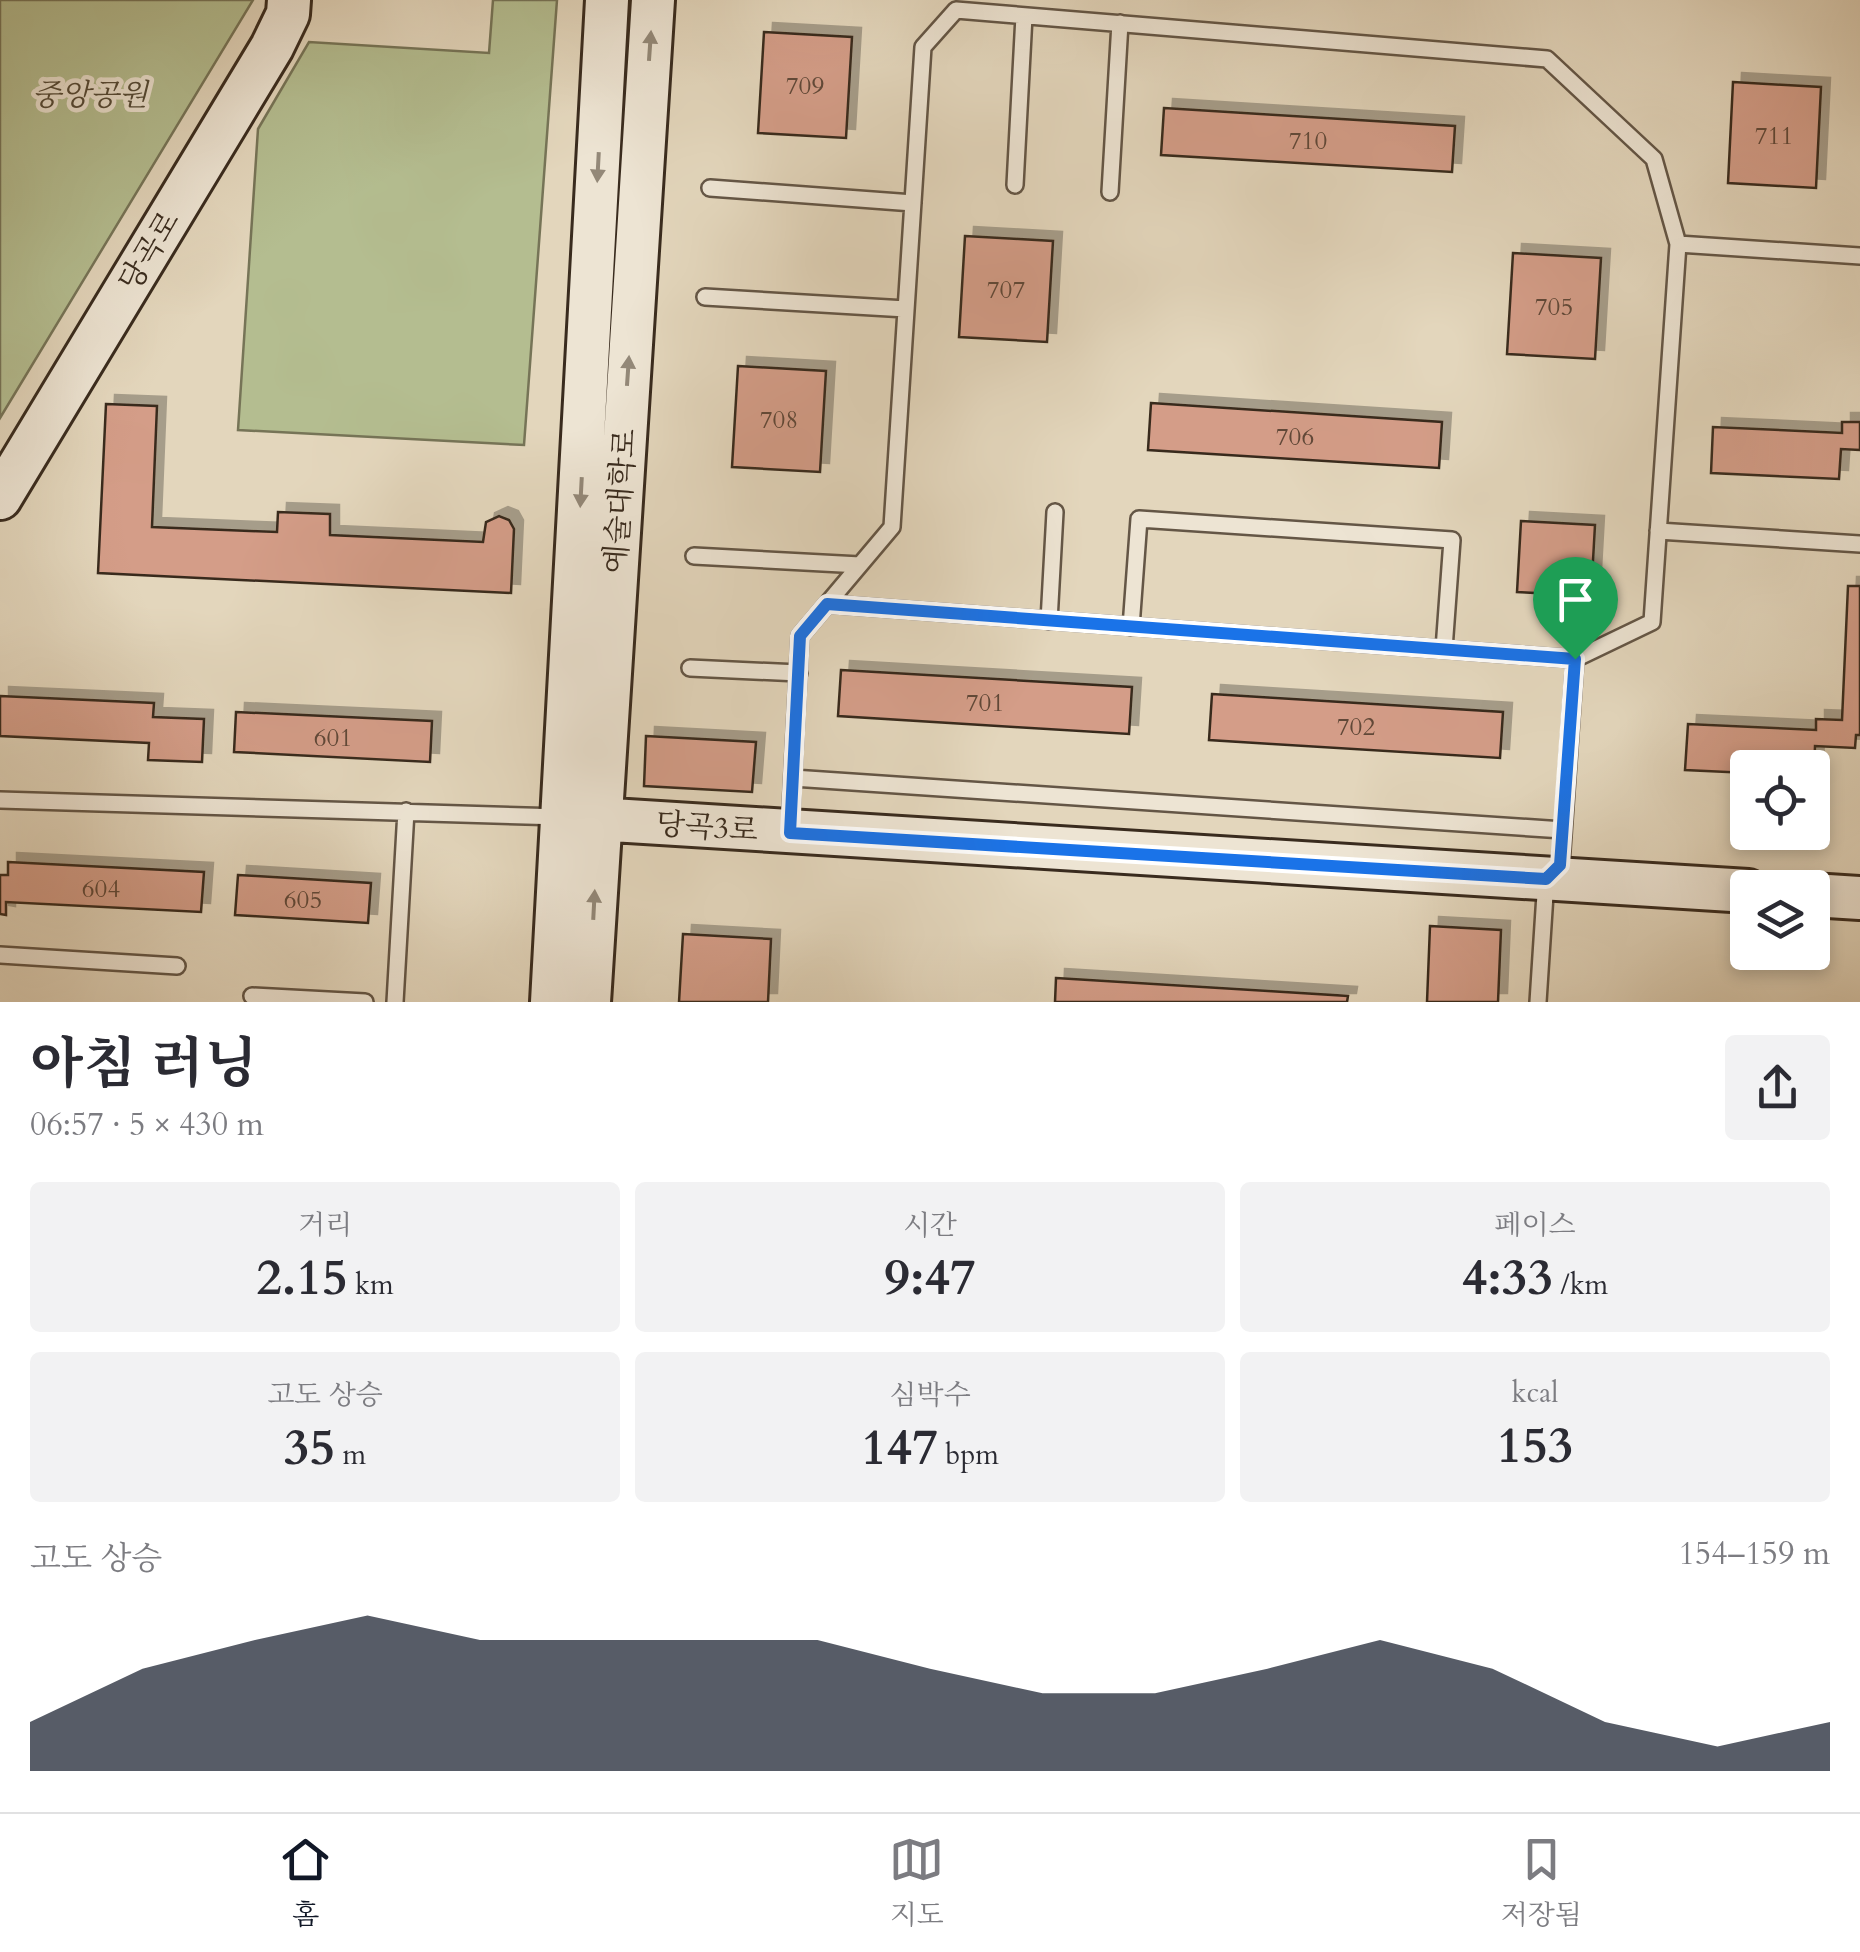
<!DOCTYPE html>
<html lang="ko">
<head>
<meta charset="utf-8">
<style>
  :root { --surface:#fff; --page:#f2f2f3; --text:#2b2b33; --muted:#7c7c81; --line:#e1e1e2; --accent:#111827 }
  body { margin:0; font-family:Cardo,"Noto Serif KR",serif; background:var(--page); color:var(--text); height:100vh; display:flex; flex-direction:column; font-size:38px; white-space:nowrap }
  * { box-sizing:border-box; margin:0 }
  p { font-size:32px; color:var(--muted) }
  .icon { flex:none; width:55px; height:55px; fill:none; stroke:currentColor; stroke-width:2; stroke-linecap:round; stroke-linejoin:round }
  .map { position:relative; height:1002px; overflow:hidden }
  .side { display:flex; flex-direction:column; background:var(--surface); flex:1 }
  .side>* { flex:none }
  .fabs { position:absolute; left:1730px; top:750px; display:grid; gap:20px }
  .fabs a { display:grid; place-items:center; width:100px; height:100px; border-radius:10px; background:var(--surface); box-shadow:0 5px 15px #0003; font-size:50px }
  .pin { position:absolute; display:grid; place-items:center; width:85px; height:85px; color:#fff; margin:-102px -42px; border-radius:50% 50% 50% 0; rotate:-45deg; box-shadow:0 0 10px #0007 }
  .pin .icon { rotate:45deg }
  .round { display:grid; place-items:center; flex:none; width:105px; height:105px; border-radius:10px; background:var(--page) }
  .overview { display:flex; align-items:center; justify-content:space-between; height:170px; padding:0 30px }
  h1 { font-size:55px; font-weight:700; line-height:75px }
  .stats { display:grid; grid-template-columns:repeat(3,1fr); gap:15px; height:170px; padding:10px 30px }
  .stats div { display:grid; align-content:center; border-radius:10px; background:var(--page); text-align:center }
  .stats b { font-size:50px; font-weight:700 }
  .stats small { font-size:28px; font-weight:400 }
  .stats p { font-size:28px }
  .chart { height:280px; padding:20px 30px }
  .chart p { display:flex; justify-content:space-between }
  .chart svg { width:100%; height:180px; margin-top:10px; fill:var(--accent); opacity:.7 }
  .dock { display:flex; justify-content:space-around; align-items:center; height:140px; border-top:2px solid var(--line); background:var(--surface); font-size:28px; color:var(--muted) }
  .dock a { display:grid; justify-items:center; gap:5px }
  .dock .active { color:var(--accent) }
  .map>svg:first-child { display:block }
</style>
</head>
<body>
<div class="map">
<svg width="1860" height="1002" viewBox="0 0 1860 1002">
  <defs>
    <filter id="shadow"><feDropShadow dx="9" dy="-9" stdDeviation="0" flood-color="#0004"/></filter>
  </defs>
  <rect width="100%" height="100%" fill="#e3d6bc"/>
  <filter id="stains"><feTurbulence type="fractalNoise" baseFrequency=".002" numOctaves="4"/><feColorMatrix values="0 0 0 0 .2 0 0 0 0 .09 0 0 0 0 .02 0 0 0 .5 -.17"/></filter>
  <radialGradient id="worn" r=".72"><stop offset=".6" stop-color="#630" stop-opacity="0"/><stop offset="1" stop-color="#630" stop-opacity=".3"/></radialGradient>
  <path fill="#b4bd90" stroke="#767457" stroke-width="2.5" d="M0,0H253L0,418Z
    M493,0H557L524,445L238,430L258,129L309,42L489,53Z"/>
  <path fill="#d49d88" stroke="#392b1e" stroke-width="2.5" filter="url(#shadow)" d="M764,32L852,37L846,138L758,133Z
    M1733,82L1821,87L1816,188L1728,183Z
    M1164,108L1455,126L1452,172L1161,155Z
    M965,236L1053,241L1047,342L959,337Z
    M1513,253L1601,258L1595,359L1507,354Z
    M738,366L826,371L820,472L732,467Z
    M1151,403L1442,422L1439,468L1148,450Z
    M106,404L157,406L152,527L277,532L278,512L330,514V535L483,542L486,522L499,516L509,520L514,529L511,593L98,573Z
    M1842,422H1860V450L1841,449L1839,479L1711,473L1713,427L1842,433Z
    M1521,521L1595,525L1591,596L1517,592Z
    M1848,586H1860V735H1856L1855,748L1815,746L1814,776L1812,768H1748V773L1685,770L1688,724L1816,730V719L1842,720Z
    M841,670L1132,687L1129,734L838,716Z
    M1212,694L1503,712L1500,758L1209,740Z
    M0,696L154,703L153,717L204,719L202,762L148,760L149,743L0,736Z
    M236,712L432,721L430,762L234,752Z
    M646,736L756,742L752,792L644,786Z
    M8,862L204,872L201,912L6,902V915L0,914V875H8Z
    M238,875L371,883L368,923L235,915Z
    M1430,926L1501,930L1498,1002H1427Z
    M683,934L771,939L768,1002H679Z
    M1056,978L1348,996L1347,1002H1055Z"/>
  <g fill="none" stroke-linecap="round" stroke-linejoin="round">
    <g stroke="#645646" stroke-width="20">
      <path id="lane" d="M1015,185L1024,16
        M710,188L913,203
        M1110,192L1120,23
        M1678,244L1860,256
        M705,297L906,309
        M1658,531L1860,544
        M694,556L860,565
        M1049,621L1055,512
        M1131,627L1139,519L1452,540L1444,649
        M690,668L799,673
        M793,778L1563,830
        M0,800L561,817
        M790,829L800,636L892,527L923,47L956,10L1547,59L1654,159L1678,244L1652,622L1575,659L827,604
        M0,955L177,966
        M252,996L365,1002
        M395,1002L406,811
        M1538,1002L1546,879L1561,865L1575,659"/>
    </g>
    <g stroke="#392b1e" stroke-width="48">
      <path id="secondary" d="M0,498L272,47L288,14L289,0
        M564,817L1748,891
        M1812,895L1860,898
        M552,1002L607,0
        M589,1002L653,0"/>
    </g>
    <use href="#lane" stroke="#ede4d3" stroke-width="15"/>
    <use href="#secondary" stroke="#ede4d3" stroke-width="42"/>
  </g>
  <defs><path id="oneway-solid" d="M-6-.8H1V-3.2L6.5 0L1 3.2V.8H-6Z" transform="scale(2.5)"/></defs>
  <g fill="#938878">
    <use href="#oneway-solid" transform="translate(650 46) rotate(-86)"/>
    <use href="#oneway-solid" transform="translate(598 167) rotate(93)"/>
    <use href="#oneway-solid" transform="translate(628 371) rotate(-86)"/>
    <use href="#oneway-solid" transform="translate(581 492) rotate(93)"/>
    <use href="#oneway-solid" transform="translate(594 905) rotate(-87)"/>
  </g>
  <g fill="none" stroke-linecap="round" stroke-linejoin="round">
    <g stroke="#fff" stroke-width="20">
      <path id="route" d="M827,604L1575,659L1560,865L1546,879L790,833L800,636Z"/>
    </g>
    <use href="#route" stroke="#1a73e8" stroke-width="12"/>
  </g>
  <g text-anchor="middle" stroke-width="9" stroke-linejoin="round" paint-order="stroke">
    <g font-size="25" fill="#604838">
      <text x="805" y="94">709</text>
      <text x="1774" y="144">711</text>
      <text x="1308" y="149">710</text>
      <text x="1006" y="298">707</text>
      <text x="1554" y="315">705</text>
      <text x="779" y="428">708</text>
      <text x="1295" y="445">706</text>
      <text x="985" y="711">701</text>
      <text x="1356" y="735">702</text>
      <text x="333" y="746">601</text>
      <text x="101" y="897">604</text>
      <text x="303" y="908">605</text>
    </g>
    <g font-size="30" font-style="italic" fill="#524835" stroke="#ede4d3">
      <text x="90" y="105">중앙공원</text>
    </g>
    <g font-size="30" fill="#392b1e" stroke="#ede4d3">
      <text transform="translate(149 251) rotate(-59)" y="10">당곡로</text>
      <text transform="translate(620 501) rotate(-86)" y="10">예술대학로</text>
      <text transform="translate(707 827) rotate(4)" y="10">당곡3로</text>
    </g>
  </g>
  <rect width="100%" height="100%" filter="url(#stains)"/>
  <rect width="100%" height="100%" fill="url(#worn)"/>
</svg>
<div class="fabs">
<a><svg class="icon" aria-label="locate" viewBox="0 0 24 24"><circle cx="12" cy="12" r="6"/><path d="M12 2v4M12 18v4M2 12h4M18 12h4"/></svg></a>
<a><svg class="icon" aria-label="layers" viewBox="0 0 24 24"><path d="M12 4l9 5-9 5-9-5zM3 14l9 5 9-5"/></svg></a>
</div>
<div class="pin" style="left:1575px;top:659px;background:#1e9e55"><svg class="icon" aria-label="arrive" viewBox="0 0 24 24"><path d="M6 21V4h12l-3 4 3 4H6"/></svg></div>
</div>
<section class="side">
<div class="overview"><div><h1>아침 러닝</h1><p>06:57 · 5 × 430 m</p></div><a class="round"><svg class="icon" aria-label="share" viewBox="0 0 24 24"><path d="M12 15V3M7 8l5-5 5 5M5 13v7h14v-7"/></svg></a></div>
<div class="stats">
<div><p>거리</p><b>2.15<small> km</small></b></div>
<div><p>시간</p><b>9:47</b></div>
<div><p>페이스</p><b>4:33<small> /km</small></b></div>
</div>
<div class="stats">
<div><p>고도 상승</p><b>35<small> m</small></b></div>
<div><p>심박수</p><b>147<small> bpm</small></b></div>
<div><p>kcal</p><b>153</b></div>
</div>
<div class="chart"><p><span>고도 상승</span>154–159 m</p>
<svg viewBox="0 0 160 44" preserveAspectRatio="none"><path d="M0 44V32L10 19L20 12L30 6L40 12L50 12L60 12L70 12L80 19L90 25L100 25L110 19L120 12L130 19L140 32L150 38L160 32V44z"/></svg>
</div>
</section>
<nav class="dock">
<a class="active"><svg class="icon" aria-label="home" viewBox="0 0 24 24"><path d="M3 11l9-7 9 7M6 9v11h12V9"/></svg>홈</a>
<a><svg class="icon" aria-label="map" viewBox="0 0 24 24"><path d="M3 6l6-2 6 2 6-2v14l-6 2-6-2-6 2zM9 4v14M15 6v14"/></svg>지도</a>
<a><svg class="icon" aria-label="saved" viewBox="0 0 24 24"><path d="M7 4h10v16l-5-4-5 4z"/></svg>저장됨</a>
</nav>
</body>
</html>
